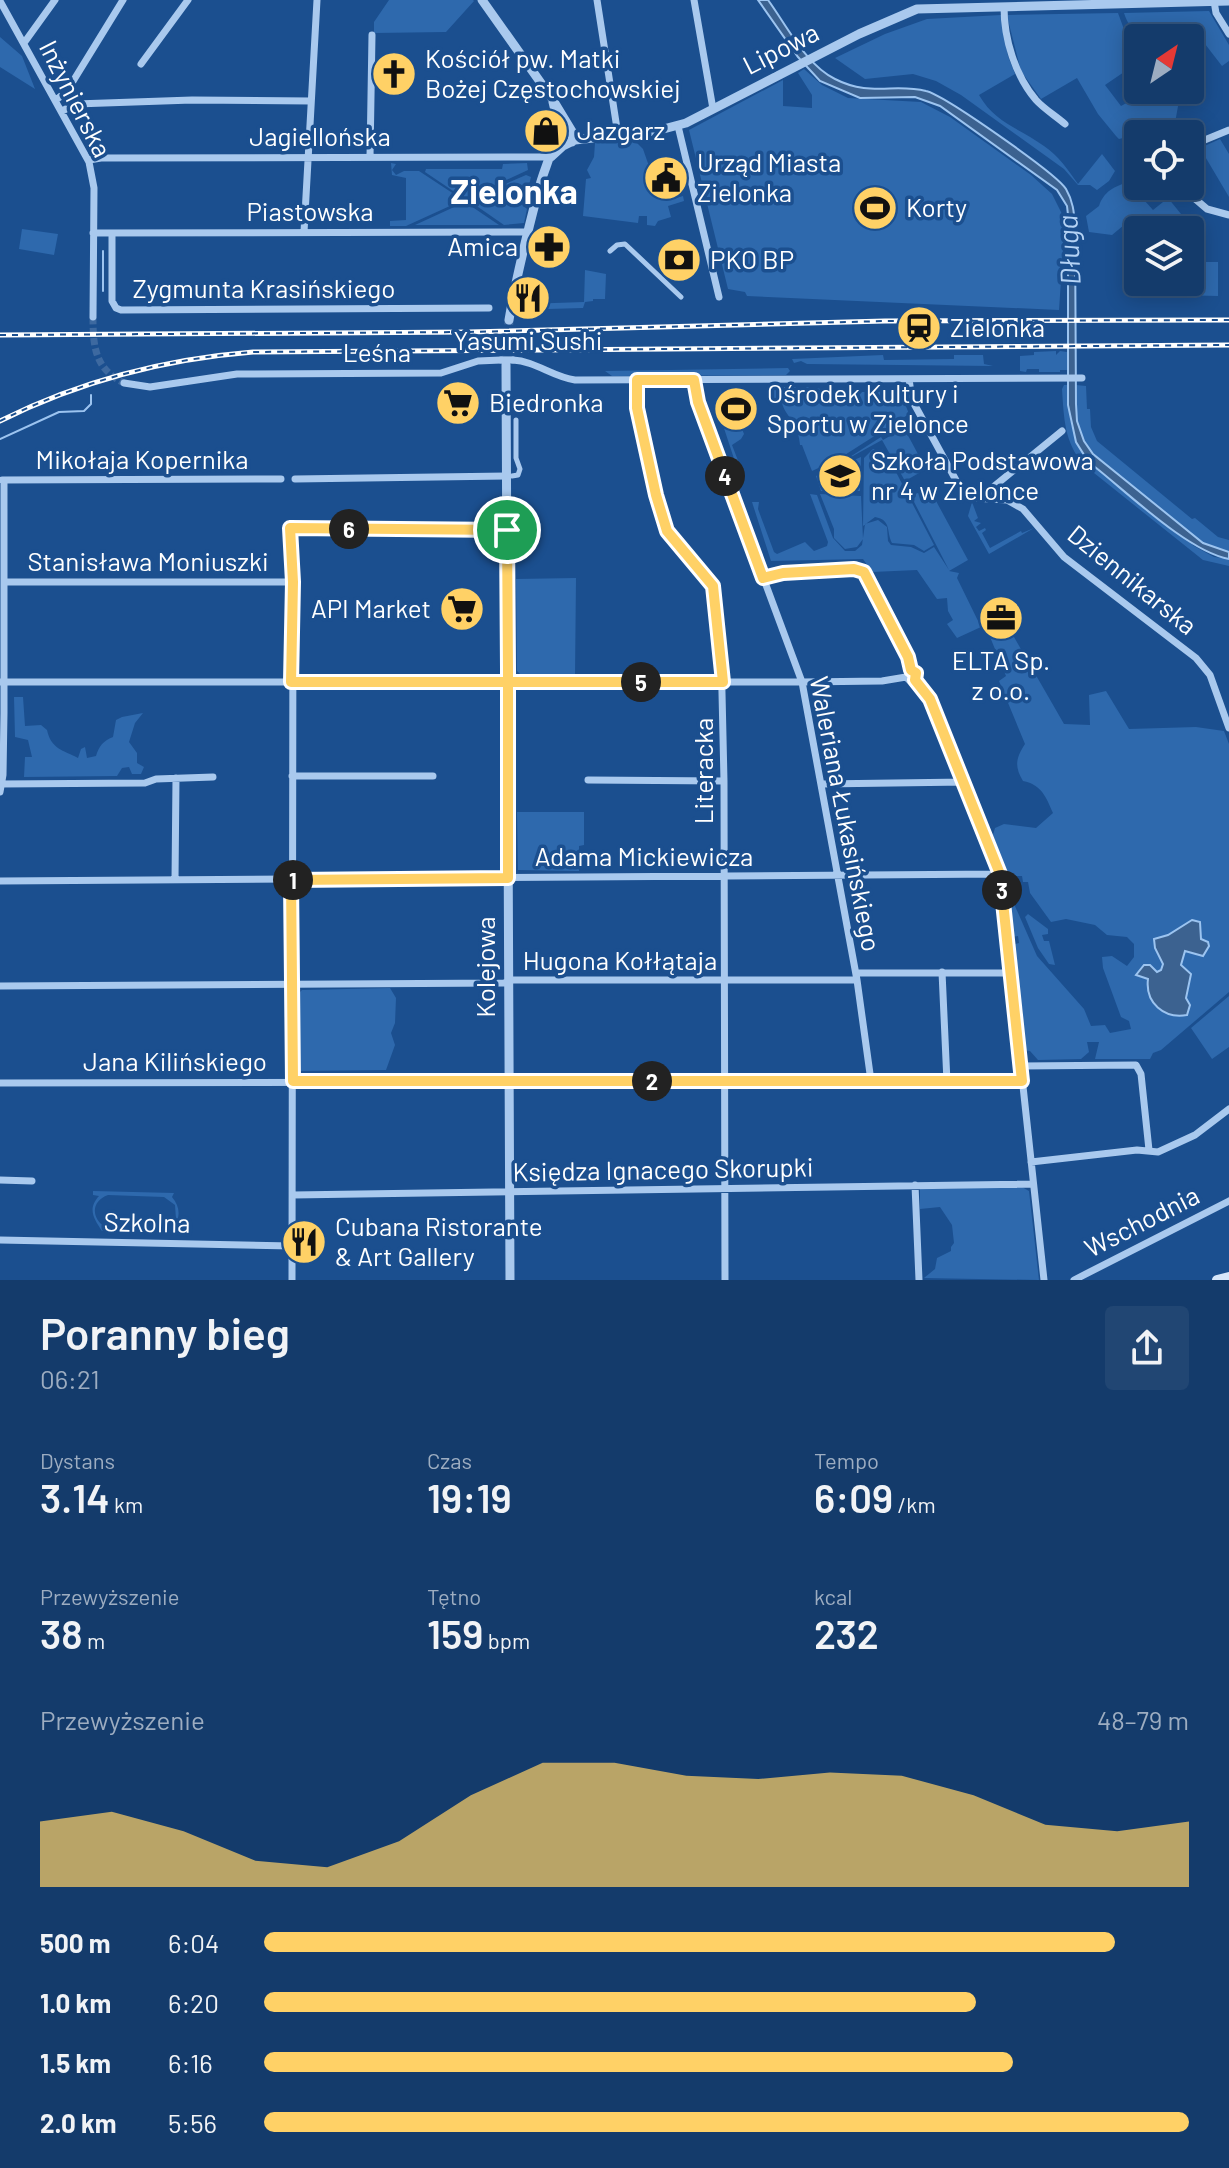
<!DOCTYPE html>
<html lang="pl">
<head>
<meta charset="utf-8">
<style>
  :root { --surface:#143b6b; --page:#214673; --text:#f1f3f6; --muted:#9dadc1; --line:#33557e; --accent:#ffd166 }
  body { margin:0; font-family:Barlow,sans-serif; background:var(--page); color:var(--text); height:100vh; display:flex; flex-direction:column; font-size:30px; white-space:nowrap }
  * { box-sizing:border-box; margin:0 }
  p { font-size:26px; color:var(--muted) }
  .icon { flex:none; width:44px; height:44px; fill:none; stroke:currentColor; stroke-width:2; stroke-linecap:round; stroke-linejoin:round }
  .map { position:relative; height:1280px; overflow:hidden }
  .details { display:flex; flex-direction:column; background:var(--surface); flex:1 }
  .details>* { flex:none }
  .needle { width:52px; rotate:35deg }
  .fabs { position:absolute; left:1124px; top:24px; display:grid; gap:16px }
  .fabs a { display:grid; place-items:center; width:80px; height:80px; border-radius:8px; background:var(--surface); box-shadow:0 4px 20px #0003,0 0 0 2px var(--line); font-size:40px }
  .pin { position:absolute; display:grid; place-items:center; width:68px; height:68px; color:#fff; margin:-34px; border:4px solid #fff; border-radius:50%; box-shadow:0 2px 8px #0007 }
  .km { position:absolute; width:40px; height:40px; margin:-20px; border-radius:50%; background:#222; color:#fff; font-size:22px; line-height:40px; text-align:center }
  .round { display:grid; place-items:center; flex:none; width:84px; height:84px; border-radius:8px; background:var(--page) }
  .head { display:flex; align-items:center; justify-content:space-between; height:136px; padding:0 40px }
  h1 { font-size:44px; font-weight:600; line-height:60px }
  .figures { display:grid; grid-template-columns:repeat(3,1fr); gap:12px; height:136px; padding:8px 40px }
  .figures div { display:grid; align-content:center }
  .figures b { font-size:40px; font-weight:600 }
  .figures small { font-size:22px; font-weight:400 }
  .figures p { font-size:22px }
  .chart { height:224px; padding:16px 40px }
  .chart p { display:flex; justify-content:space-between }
  .chart svg { width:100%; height:144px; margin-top:8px; fill:var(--accent); opacity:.7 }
  ul { padding:0 40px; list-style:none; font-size:26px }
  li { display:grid; grid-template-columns:128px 96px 1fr; align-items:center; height:60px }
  li i { height:20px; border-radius:10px; background:var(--accent) }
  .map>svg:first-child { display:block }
</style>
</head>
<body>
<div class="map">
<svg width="1229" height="1280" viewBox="0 0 1229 1280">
  <rect width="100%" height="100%" fill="#1b4f8f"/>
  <path fill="#2e69ad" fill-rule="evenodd" d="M389,0H473L474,1L446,32L374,33V22Z
    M1209,11L1229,45V61L1222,66L1205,44L1190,54V38C1161,38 1134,45 1124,13Z
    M1118,13L1125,32L1138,39V75L1127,70L1105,85L1121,106C1131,100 1140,99 1150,92L1149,90H1187L1180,95L1175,123L1158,134H1138V143L1131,136L1119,139L1116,136L1098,114L1077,78L1041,99L1021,71L1008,20V15Z
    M1001,15L1008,56L1015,74L979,95C995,123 1019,128 1044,146C1059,156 1068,170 1078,184L1102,154L1115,171L1109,181L1097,190L1090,185H1078L1064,169L961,95L936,81L913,74L865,79L835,58L885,34L927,19Z
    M0,37L22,56L35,89L0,67Z
    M804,69L822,85L848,98L921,102L950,117L1031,175L1052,194L1065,220L1059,310L747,296L745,292L728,289L689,130L783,80V106L812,108V95L798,73Z
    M1220,139L1229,154V197L1200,148Z
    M635,141L643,149L651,172H656L666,201L683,196L684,201L668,206L671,217L658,221L655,226L647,225V216H639L638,223L583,216L586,179L591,178L587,170L594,157L595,143Z
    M391,163L396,164L392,170L396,175L404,171H419L463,200L406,226H390V221L406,220V178L392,175Z
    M527,163L528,170L465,199L425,172L426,169H502L503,164Z
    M526,175L531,177L524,206L527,209L524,223L504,225L468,200Z
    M1128,182L1153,210L1168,198L1181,214L1170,228L1167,222L1155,225H1124L1112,235L1089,232L1086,216L1099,206C1104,191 1114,187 1128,182Z
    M465,202L499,225H415Z
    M22,229L58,234L54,255L19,249Z
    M1190,262H1218V296L1177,295L1178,282H1190Z
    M585,270L606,274L605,299H593V301L585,302L583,308L548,309L525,304L584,302Z
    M1056,351V355L1060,351L1067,352L1068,370H1060V372H1039V369H1027L1026,372L1020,371V356L1034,355V352Z
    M883,355L884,360L954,359V355H983L984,364L993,366L807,364L801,361L794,363L792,359Z
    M788,368L790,371L786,375L612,376L605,371Z
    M1064,385H1068C1067,411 1071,436 1086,458L1194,546L1214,557L1229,559V566L1203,560L1084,465C1064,442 1064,418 1062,389Z
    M1076,385L1086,386L1087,409H1090L1091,427L1097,441L1192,519L1195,518L1218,537L1229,540V552L1203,543L1093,454C1076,435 1076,409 1076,385Z
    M773,387H812L833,392H878L896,387L900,391L909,414L840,458L812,471L802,445H800C798,421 785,416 782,403L774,406L768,390H776Z
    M731,411L734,428L742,429L744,434L741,439L732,445L744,476L740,477L720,416Z
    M904,428L926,469L905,481L882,440L842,462L881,437L883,440Z
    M873,449H882L885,451L934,545L924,551L914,545L892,543C886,532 892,520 875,517L863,526L864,458Z
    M861,457L860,491H821L816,476Z
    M929,488L968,560L949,571L959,573L957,578L981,627L957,638L947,624L953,620L948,611L947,598L937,599L917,570L872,572L863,559L771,561L752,502H759L758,509L774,552L777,554L805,542L814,551L827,546L828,542L810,494L817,495L833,538L845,551H855L862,545L865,524L878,520L887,527L888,541L891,545L911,547L924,553L934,547L949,570L911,496Z
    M820,494L861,496L863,539L857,547L845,549L834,538V529Z
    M972,502L978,518L974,521L981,523L976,527L979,531L985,528L986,530L982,533L990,548L1021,531L1022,533L1034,528L989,554L968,516Z
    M576,578L575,676L521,675L517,671L516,579Z
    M1006,623L1064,724L1090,725L1089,695L1106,691L1129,729L1196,727L1224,731L1229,744V992L1161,1050L1153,1053L1150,1059H1095L1099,1042H1087L1089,1052L1081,1059L1038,1060L1030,1051L1024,1050L1020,1021L1023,1013L1012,945L1019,943L1018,936L1011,937L1006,898L1011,897L1037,956L1084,1009L1091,1026L1105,1025L1110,1033L1131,1029L1129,1021L1121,1017L1103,968L1102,957L1112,956L1127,966L1134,957V944L1127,937L1107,935L1095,925L1066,919L1051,922L1030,893L1028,882H1023L1022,876H1010L1006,872L993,835L995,828L1004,824L1036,828L1053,813C1046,797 1042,785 1023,781C1014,766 1016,758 1025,744L999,681L1006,676L988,632Z
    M14,697H23L25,726L41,725L47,730C51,749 63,750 78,758L81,749L85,747L87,758L96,756C99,746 103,741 113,737L116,720L122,717L143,713L135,723L129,742L137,753V763L144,767L141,774H132L129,767L122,768L117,776L24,777L25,757H32L28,740L15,737Z
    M517,812H584V845L579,846V871L518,870Z
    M1028,914L1048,929V934L1042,935L1044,941H1049L1055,965L1049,964L1038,948L1025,917Z
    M390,988L396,998L395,1023L391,1033L395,1045L386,1070L297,1071L296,996L302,990Z
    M1229,996V1047L1212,1059L1191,1028Z
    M1022,1187L1029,1191L1039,1280L924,1278L935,1269L937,1258L951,1251V1247L954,1243L952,1225L940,1207L920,1209V1189Z
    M93,1191L174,1193L172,1197C183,1210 180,1225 165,1232L102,1231C94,1219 87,1209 99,1196L93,1195ZM108,1195L164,1197L175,1205L176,1219L170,1227L163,1229L105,1227C91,1218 91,1201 108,1195Z"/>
  <path fill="#3c6290" stroke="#9cc4f0" stroke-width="2" d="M758,0H768C787,26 806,65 835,79C870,97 894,83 926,91C944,95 1057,174 1066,189C1073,201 1074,212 1075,225L1076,404L1077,421L1084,441L1093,454L1203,543L1229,552V559C1189,552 1129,494 1095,467L1086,458L1076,442L1068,405V215L1067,206L1057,190L940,106L915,97L860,98L820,81L798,57Z
    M1192,920L1200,922L1201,939L1208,942L1209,946L1203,956L1185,951L1181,965L1191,974L1186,998L1190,1005L1187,1015C1164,1019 1145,1003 1148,979L1136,975L1144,965H1150L1157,972L1161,970L1163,964L1155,948L1154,939L1168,935Z"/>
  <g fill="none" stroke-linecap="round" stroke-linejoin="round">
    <path stroke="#9cc4f0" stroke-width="2" d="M103,251V291
      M0,439L59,412L84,411L91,404V395"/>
    <path stroke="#3d69a0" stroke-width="7" stroke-dasharray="7 3.5" stroke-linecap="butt" d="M93,317C93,347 95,369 124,383"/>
    <path stroke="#3d69a0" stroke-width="9" stroke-dasharray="9 4.5" stroke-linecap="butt" d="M506,365L509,320"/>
    <path stroke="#a9c9ee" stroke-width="5" d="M610,251L617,245L625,244L681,297
      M512,476L518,475L520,469L516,458V420"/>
    <path stroke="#a9c9ee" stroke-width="7" d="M597,0L618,135
      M694,0L713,109
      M0,1L89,162L94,188L93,317
      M1214,1L1216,13L1229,34
      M1004,7C1004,39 1015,75 1036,100C1044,109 1056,116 1065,124
      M24,43L55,0
      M141,64L188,0
      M56,100L67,91L123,0
      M62,111L76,104L192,100L311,101
      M678,126L719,297
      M1190,146L1229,130
      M370,157L372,35
      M89,160L101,158L551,157
      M1180,186L1207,209L1229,215
      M304,232L317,0
      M93,233L528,232
      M112,233V301L116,308L121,310L489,308
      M513,360C535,361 553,377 575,380L1082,378
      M909,379L912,400L963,493L973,498L1007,500L1023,509L1064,557L1196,658L1210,675L1229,728
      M637,380V408L656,495L667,531L713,586L721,649L724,781L725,1280
      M694,380L697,399L802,682L857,980L871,1081
      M124,383L150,387L237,374L441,373L478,361L501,360
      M295,479L506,476
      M2,480L281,479
      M986,498L992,488L1062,431
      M763,578L783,573L854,569L864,572L908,657L911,670L916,673L915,680L927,694L938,717L1000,874L1044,1280
      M4,582H293
      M0,682H802L882,681L906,677L910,681L915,680
      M292,776H433
      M588,780L724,781
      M0,784L145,783L156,779L213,777
      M822,784L965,782
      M0,792L3,775L4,713V480
      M175,880L176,778
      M0,881L1000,874
      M942,972L947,1082
      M856,973H1011
      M0,986L504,983L513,980H857
      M1021,1066L1136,1065L1141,1074L1149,1150
      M0,1083L1022,1081
      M1031,1162L1137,1150L1158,1152L1195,1135L1229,1109
      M0,1180L32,1181
      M915,1185L919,1280
      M293,1195L1033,1184
      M0,1240L292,1246
      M292,1280L293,582L290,528L507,530
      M1074,1280L1229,1201"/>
    <path stroke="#a9c9ee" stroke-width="9" d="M482,0L553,100L573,133L572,142
      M551,157L563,146L575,140L656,131L686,123L859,34L917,9L1229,1
      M509,320C516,277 527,234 538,192C546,159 564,136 553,102
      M506,365L510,1280"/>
    <path stroke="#d6e6fa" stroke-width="10" d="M1217,1280L1229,1277"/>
    <g stroke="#fff" stroke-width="5">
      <path id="rail" d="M0,335L469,332L885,321L1229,320
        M0,421C80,381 165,359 253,352L1229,345"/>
    </g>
    <use href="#rail" stroke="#1b4f8f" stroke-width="2" stroke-dasharray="6" stroke-linecap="butt"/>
    <path stroke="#a9c9ee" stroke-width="7" d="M501,360H513"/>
  </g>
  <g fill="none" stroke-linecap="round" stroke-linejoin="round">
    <g stroke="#fff" stroke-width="16">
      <path id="route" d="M507,530L508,669V878L291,880L293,1081H1022L1000,874L930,699L915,680L916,673L911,670L908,657L864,572L854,569L783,573L763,578L698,402L694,380H637V408L656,495L667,531L713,586L723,682H291L293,582L290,528L507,530"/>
    </g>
    <use href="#route" stroke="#ffd166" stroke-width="10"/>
  </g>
  <defs>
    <g id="church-disc" transform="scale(2.3)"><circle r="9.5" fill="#ffd166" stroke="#1b4f8f"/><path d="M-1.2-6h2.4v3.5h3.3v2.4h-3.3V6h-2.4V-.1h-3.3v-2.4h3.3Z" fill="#111"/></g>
    <g id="shop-disc" transform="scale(2.3)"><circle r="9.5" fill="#ffd166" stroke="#1b4f8f"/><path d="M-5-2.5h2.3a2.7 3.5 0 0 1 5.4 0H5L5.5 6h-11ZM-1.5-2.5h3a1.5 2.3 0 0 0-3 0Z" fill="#111"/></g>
    <g id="civic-disc" transform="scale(2.3)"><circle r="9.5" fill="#ffd166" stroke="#1b4f8f"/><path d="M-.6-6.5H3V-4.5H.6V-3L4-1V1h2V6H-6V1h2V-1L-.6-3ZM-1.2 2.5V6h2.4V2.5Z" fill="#111"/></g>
    <g id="stadium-disc" transform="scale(2.3)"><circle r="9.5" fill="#ffd166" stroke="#1b4f8f"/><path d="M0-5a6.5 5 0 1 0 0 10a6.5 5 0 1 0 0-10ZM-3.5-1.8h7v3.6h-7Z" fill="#111"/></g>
    <g id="pharmacy-disc" transform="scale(2.3)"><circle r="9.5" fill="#ffd166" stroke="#1b4f8f"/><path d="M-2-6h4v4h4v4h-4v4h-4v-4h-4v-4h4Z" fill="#111"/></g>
    <g id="bank-disc" transform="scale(2.3)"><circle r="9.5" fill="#ffd166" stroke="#1b4f8f"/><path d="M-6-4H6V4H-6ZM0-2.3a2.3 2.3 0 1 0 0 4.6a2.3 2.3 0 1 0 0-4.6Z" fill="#111"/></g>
    <g id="restaurant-disc" transform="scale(2.3)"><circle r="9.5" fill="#ffd166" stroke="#1b4f8f"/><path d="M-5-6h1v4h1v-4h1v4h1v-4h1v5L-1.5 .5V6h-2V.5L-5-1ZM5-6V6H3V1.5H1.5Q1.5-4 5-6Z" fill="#111"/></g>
    <g id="station-disc" transform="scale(2.3)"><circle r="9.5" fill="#ffd166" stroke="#1b4f8f"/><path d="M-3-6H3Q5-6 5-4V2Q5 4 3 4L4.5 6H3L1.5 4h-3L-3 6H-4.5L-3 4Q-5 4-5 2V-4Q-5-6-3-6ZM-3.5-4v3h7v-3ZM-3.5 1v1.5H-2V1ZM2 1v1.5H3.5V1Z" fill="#111"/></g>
    <g id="supermarket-disc" transform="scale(2.3)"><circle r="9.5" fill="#ffd166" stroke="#1b4f8f"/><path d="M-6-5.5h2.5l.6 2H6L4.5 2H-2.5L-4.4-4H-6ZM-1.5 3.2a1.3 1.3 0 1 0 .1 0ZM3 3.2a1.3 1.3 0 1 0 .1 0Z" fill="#111"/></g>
    <g id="school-disc" transform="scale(2.3)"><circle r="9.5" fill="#ffd166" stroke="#1b4f8f"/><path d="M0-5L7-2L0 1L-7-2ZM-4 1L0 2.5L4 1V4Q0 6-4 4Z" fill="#111"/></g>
    <g id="office-disc" transform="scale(2.3)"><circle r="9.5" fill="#ffd166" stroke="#1b4f8f"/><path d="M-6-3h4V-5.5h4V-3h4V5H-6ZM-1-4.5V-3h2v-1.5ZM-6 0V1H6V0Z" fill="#111"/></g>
  </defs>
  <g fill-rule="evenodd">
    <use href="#church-disc" x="394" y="74"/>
    <use href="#shop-disc" x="546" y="131"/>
    <use href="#civic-disc" x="666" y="178"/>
    <use href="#stadium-disc" x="875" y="208"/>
    <use href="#pharmacy-disc" x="549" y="247"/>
    <use href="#bank-disc" x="679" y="260"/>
    <use href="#restaurant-disc" x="528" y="298"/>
    <use href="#station-disc" x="919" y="328"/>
    <use href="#supermarket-disc" x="458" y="403"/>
    <use href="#stadium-disc" x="736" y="409"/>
    <use href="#school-disc" x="840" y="476"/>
    <use href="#supermarket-disc" x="462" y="609"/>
    <use href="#office-disc" x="1001" y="618"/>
    <use href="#restaurant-disc" x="304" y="1242"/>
  </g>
  <g text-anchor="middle" stroke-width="7" stroke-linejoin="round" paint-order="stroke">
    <g font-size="26" fill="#fff" stroke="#1b4f8f">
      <text transform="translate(781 49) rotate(-27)" y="9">Lipowa</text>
      <text transform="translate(75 99) rotate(63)" y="9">Inżynierska</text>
      <text x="320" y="146">Jagiellońska</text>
      <text x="310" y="221">Piastowska</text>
      <text x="264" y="298">Zygmunta Krasińskiego</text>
      <text x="377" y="362">Leśna</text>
      <text x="142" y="469">Mikołaja Kopernika</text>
      <text x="148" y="571">Stanisława Moniuszki</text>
      <text transform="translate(1132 580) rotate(39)" y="9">Dziennikarska</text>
      <text transform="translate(704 771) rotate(-90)" y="9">Literacka</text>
      <text transform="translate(845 814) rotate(79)" y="9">Waleriana Łukasińskiego</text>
      <text x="644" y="866">Adama Mickiewicza</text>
      <text x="620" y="970">Hugona Kołłątaja</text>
      <text transform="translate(486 967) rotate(-90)" y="9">Kolejowa</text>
      <text x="175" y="1071">Jana Kilińskiego</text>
      <text transform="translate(663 1170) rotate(-1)" y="9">Księdza Ignacego Skorupki</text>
      <text transform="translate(1142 1222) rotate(-27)" y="9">Wschodnia</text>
      <text transform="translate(147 1223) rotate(1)" y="9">Szkolna</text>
    </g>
    <g font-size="26" fill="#fff" stroke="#1b4f8f" text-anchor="start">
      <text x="425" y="68">Kościół pw. Matki<tspan x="425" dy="30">Bożej Częstochowskiej</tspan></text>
      <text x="577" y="140">Jazgarz</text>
      <text x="697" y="172">Urząd Miasta<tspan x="697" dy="30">Zielonka</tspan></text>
      <text x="906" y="217">Korty</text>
      <text x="518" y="256" text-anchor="end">Amica</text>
      <text x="710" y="269">PKO BP</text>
      <text x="950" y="337">Zielonka</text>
      <text x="528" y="350" text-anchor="middle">Yasumi Sushi</text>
      <text x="767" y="403">Ośrodek Kultury i<tspan x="767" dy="30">Sportu w Zielonce</tspan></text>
      <text x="489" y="412">Biedronka</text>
      <text x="871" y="470">Szkoła Podstawowa<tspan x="871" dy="30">nr 4 w Zielonce</tspan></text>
      <text x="431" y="618" text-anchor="end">API Market</text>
      <text x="1001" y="670" text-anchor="middle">ELTA Sp.<tspan x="1001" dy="30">z o.o.</tspan></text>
      <text x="335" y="1236">Cubana Ristorante<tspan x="335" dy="30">&amp; Art Gallery</tspan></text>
    </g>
    <g font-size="28" font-style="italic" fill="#b5d3f5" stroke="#1b4f8f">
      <text transform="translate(1069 250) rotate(-93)" y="10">Długa</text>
    </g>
    <g font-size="34" font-weight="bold" fill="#fff" stroke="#1b4f8f">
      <text x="514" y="204">Zielonka</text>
    </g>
  </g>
</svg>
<div class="fabs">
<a><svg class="needle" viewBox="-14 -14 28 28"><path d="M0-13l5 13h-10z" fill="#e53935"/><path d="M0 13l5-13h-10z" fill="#9dadc1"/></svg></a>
<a><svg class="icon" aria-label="locate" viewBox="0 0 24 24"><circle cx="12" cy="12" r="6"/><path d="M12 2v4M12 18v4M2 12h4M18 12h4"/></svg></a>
<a><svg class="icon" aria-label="layers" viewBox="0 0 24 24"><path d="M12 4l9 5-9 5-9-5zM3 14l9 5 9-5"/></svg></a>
</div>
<div class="pin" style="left:507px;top:530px;background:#1e9e55"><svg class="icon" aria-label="arrive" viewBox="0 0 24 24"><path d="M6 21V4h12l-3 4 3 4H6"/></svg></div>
<b class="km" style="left:293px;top:880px">1</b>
<b class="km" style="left:652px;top:1081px">2</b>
<b class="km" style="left:1002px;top:890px">3</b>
<b class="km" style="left:725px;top:476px">4</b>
<b class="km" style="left:641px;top:682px">5</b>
<b class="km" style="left:349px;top:529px">6</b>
</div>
<section class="details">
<div class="head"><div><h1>Poranny bieg</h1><p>06:21</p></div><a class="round"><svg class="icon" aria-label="share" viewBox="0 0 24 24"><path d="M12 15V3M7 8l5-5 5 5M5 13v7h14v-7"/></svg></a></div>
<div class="figures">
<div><p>Dystans</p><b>3.14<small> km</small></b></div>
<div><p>Czas</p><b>19:19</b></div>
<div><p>Tempo</p><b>6:09<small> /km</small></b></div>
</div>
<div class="figures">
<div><p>Przewyższenie</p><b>38<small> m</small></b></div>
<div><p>Tętno</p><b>159<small> bpm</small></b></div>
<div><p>kcal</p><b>232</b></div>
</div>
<div class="chart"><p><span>Przewyższenie</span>48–79 m</p>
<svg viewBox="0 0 160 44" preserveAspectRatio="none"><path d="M0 44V24L10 21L20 27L30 36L40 38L50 30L60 16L70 6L80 6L90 10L100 11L110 9L120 10L130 16L140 25L150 27L160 24V44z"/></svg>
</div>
<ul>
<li><b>500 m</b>6:04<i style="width:92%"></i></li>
<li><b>1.0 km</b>6:20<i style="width:77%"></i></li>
<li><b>1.5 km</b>6:16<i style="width:81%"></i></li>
<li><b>2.0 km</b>5:56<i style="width:100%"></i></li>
</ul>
</section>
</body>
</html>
